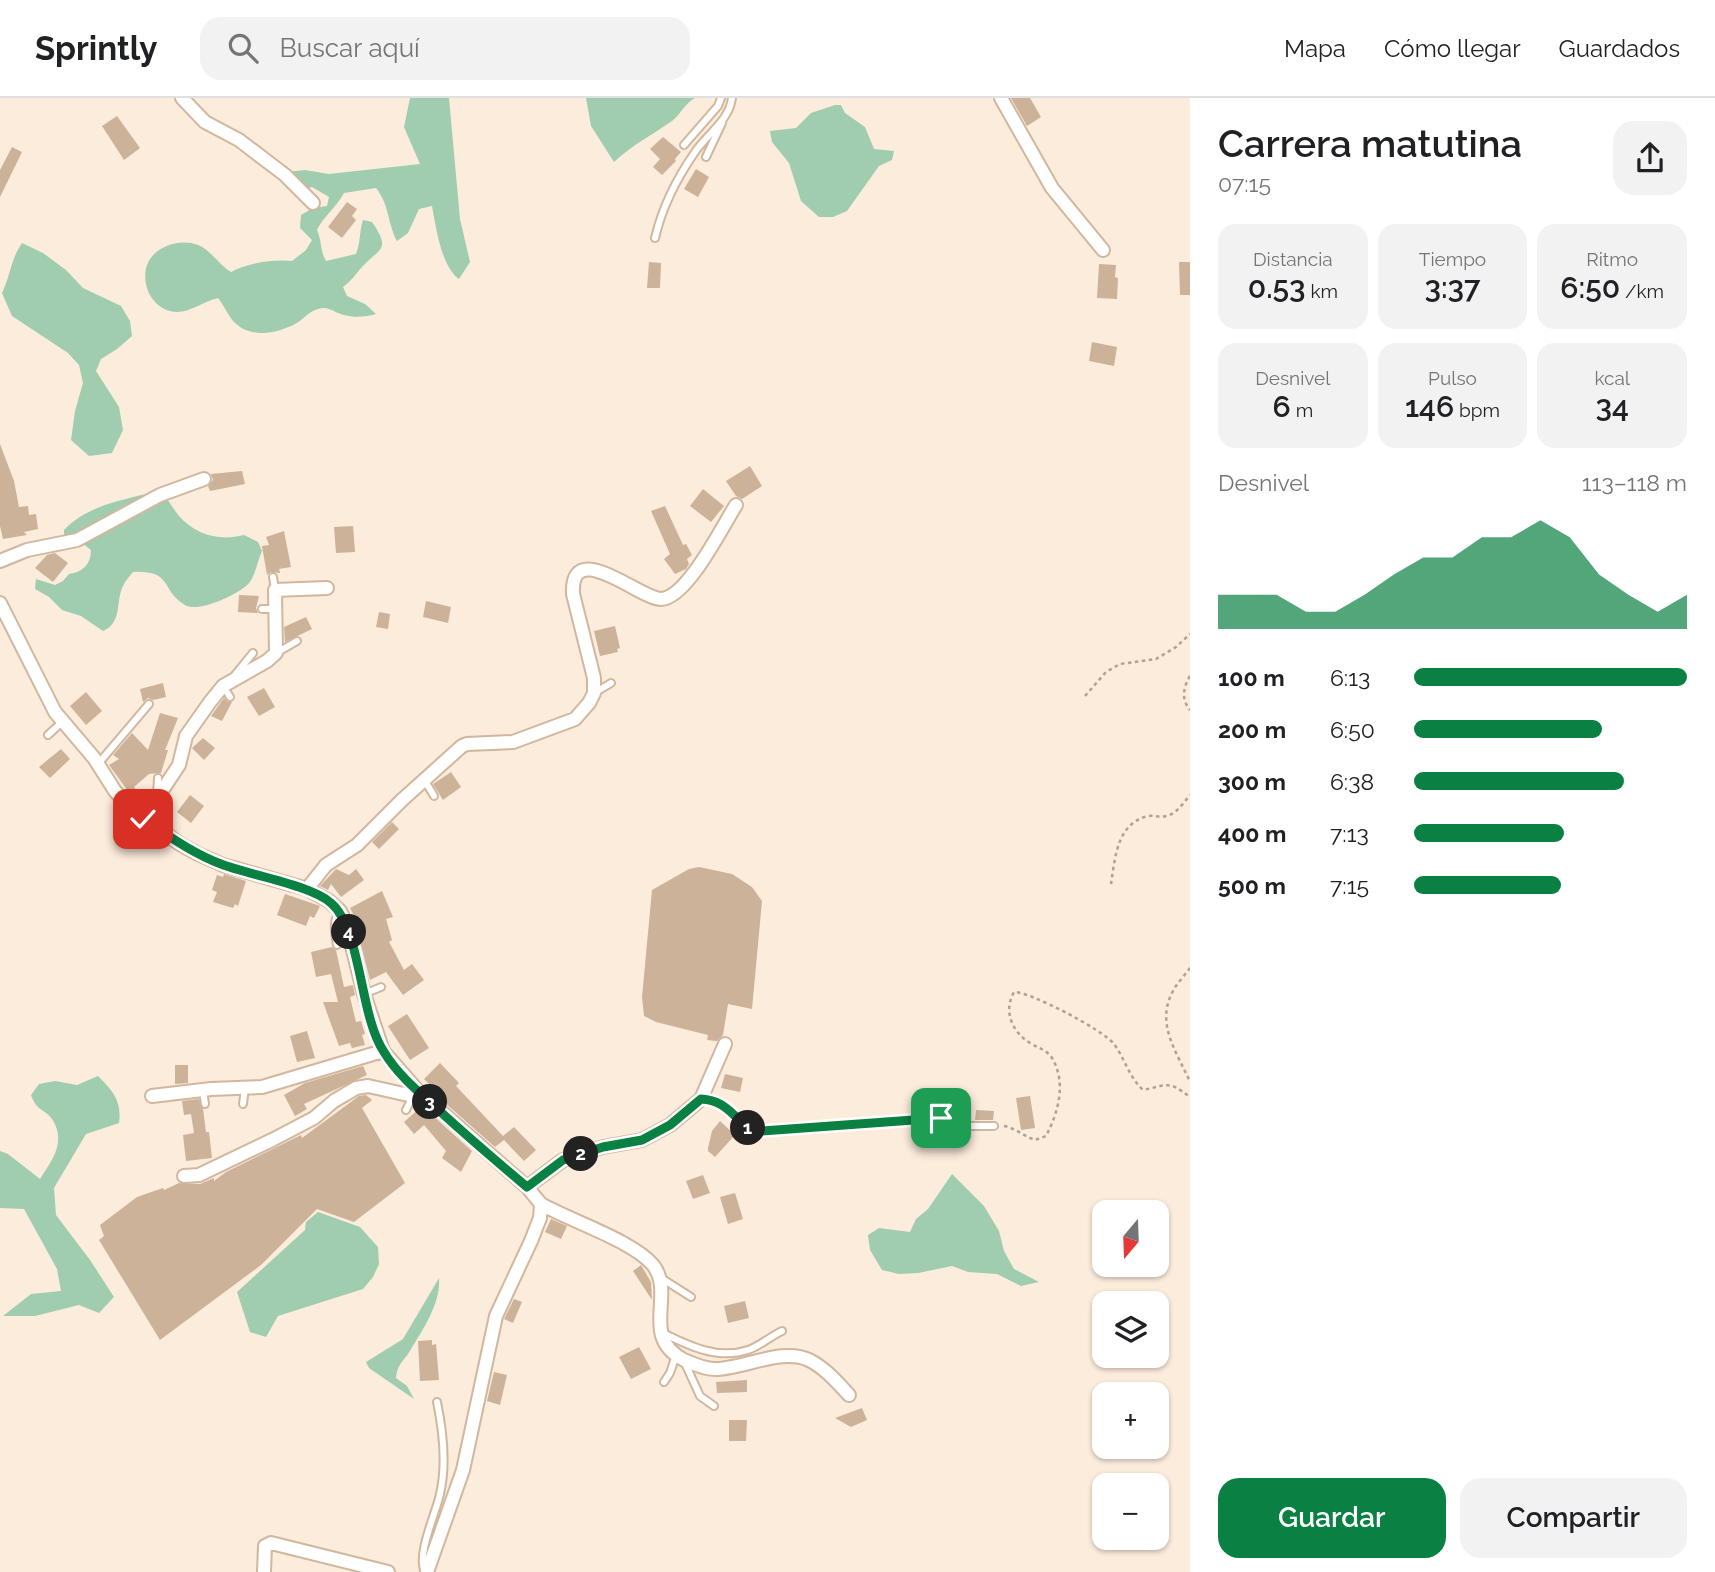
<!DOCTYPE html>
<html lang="es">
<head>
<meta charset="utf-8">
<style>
  :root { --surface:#fff; --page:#f2f2f2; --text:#202124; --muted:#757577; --line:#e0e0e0; --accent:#0b8043 }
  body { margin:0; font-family:Raleway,sans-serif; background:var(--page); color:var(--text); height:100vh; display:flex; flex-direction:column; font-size:26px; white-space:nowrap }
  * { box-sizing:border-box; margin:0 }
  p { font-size:23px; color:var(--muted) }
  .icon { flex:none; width:38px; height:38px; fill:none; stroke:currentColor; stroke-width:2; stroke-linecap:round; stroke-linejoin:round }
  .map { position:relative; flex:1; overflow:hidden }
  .side { display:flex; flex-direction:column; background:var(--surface); width:525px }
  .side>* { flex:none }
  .needle { width:46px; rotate:199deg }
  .controls { position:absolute; left:1092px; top:1102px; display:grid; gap:14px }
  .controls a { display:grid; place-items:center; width:77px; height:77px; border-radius:14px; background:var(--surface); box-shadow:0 2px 5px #0004; font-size:35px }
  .pin { position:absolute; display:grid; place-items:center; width:60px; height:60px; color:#fff; margin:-30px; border-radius:14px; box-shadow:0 4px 10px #0006 }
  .km { position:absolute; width:35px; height:35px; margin:-18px; border-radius:50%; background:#222; color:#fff; font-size:19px; line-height:35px; text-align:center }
  .round { display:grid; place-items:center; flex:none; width:74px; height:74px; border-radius:21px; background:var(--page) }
  .summary { display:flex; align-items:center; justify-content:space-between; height:119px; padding:0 28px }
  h1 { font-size:38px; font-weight:600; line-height:52px }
  .metrics { display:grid; grid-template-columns:repeat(3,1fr); gap:10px; height:119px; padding:7px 28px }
  .metrics div { display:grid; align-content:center; border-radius:18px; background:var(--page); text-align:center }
  .metrics b { font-size:30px; font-weight:600 }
  .metrics small { font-size:19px; font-weight:400 }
  .metrics p { font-size:19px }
  .chart { height:196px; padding:14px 28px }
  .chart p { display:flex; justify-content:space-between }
  .chart svg { width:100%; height:126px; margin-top:7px; fill:var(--accent); opacity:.7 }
  .primary-button { display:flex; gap:14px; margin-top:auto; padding:14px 28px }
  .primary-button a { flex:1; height:80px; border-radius:21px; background:var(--accent); color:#fff; font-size:28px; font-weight:600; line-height:80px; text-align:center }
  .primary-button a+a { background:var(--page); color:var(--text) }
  ul { padding:0 28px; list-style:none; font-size:23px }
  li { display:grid; grid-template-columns:112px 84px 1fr; align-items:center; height:52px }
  li i { height:18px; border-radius:9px; background:var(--accent) }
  header { display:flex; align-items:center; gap:42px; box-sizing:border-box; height:98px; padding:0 35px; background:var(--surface); border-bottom:2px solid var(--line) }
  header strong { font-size:33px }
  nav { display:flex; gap:38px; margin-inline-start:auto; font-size:24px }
  .search { width:490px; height:63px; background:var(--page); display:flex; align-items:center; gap:18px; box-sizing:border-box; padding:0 24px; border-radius:21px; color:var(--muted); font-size:26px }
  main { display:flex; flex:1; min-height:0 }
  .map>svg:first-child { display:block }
</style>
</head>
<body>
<header>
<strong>Sprintly</strong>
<div class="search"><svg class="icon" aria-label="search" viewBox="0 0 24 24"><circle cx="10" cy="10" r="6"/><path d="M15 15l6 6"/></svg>Buscar aquí</div>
<nav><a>Mapa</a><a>Cómo llegar</a><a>Guardados</a></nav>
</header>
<main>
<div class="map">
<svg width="1190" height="1474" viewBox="0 0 1190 1474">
  <rect width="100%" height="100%" fill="#fcecdc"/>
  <path fill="#a0ccaf" d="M410,0H449L460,121L470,164L459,181C441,168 436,129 432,108L419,111L408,135L397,143C387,124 390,108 376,90L344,95C336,110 323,119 317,132C322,143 320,153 326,163L356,156C361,144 359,134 363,122L372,124C392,153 379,150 362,169C354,178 353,181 343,189L347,198L365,206L376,216C365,219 355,220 344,217C335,215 328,207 318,211C309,213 303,222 295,226C274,237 245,241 230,219C226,213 223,206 218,200C204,203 191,214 177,214C154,214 140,188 147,167C154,148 180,140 198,147C211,152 219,167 231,174C247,165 273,161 292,163L306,152L312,142L300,130L301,117L313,110L327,108L329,99L312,89L297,94L286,90L287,74L305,72L329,76L420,66L404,29Z
    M586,0H695C685,5 681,16 672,23C652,37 632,47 614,64L591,28Z
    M835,7H841L845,15L865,29L874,51L894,53L892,62L879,68L847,113L833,119H819L801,103L789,65L772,44L770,33L796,30L811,15Z
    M22,145L43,155L66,172L83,190L121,208L130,223L132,238L117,251L101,261L96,273L119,309L123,332L112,355L89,358L71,342L75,313L83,285L79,267L68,255L12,218L2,195C11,176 10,163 22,145Z
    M146,396L166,400C171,406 174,412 179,418C197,438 220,443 244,437L258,444L262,453C257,464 255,481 246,488C234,498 198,515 185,507C160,493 174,472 133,474C130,478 125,483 123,488C115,504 123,524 103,533L81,518L62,512L49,499L35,491L36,481L55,487L63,483L69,476C83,474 91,466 91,452L82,445L64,440V432C86,409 117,403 146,396Z
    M98,978C113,993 122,1003 119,1025L86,1036L54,1090L56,1117L90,1162L114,1199L99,1215L79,1207L35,1218H3L31,1196L61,1193L57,1171L24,1111L0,1110V1053L8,1056L40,1081C52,1062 67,1044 52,1021C44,1010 37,1014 31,997L39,986L55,983L77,987Z
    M952,1076L984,1108L999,1133L1004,1153L1014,1171L1039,1184L1021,1188L997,1176L968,1174L952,1168L918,1175L899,1176L882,1172L870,1152L868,1137L879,1130L910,1134L916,1121L928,1111Z
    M318,1114L360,1129L378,1149L379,1166L373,1179L363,1191L278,1218L266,1239L250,1234L237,1194L305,1132L306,1124Z
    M439,1180C441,1204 424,1230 411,1251C404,1264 398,1264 396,1280L407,1288L414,1301L369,1270L366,1264L403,1241Z"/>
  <path fill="#cbb298" d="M1011,0H1030L1041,19L1027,28Z
    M117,18L140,50L124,62L102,28Z
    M663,39L681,54L675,61L676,63L662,77L653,69L660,61L650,51Z
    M12,49L22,54L0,99V72Z
    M696,71L709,79L698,99L684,91Z
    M347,104L357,111L352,118L356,122L342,140L328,129Z
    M649,164L661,165L660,190H647Z
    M1179,164H1190V197H1180Z
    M1099,166L1116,167L1115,179L1118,180L1117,201L1097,200Z
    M1092,244L1117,249L1114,268L1089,263Z
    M0,346L14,383L19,409L28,408L29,417L36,416L38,431L24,434L27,437L3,441L0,428Z
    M750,368L762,388L742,401L736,398L726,383Z
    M242,373L245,386L210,393L208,388L213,382L211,376Z
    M703,391L724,408L711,424L690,408Z
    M665,408L683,447L686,446L692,457L687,461L689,466L686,471L675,476L664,461L670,456L651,413Z
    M353,428L355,454L336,455L334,429Z
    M284,433L291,469L279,471L280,475L271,474L267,477L262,448L269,447L266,439Z
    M55,455L68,465L53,484L35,470L47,457Z
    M239,497L259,498L256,510L258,515L238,514Z
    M426,503L451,509L448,525L423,519Z
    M379,514L390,516L388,531L376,529Z
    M306,519L312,531L285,544L284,529Z
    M615,528L620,550L617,551L618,554L600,558L594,533Z
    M163,585L166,599L153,602L148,600L143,604L140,591Z
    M264,590L275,609L259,618L247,599Z
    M86,594L102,613L86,627L70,608Z
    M224,600L228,604H232L222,623L211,618Z
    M160,615L178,620L165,652H168L161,675L149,676L134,689L139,695L133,700L109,667L119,661L113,657L132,635L148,652Z
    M203,640L215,650L204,662L192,650Z
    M61,651L70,661L50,680L39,669Z
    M451,674L461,689L443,702L433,686Z
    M190,697L204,708L191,725L177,714Z
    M392,724L399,731L379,751L372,744Z
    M699,769L732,776L752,789L762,803L752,911L728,906L723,937L717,943L707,942L708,937L656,924L644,918L642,899L652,792L689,771Z
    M336,771L349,777L356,771L364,782L341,799L331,786L328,792L320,788Z
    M224,776L246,783L238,808L235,806L233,810L213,804L217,794L212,792L217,777L223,779Z
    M382,793L393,819L386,821L392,842L389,844L404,872L412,866L424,882L403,897L386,874L370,882L357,832L361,831L350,810Z
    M285,796L320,808L314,820L310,818L306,828L277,817Z
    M332,849L336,852L344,889L353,887L355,897L350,899L356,924L361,923L365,936L362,937L365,947L352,950L350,945L339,948L323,904H338L331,876L316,879L311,854Z
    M407,916L429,950L410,962L388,928Z
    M307,933L315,960L297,964L290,938Z
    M440,965L459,985L456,988L503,1038L514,1029L536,1052L524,1063L504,1042L495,1049L436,997L438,995L424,981Z
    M175,967H188V985L175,986Z
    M363,968L367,977L304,1006L307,1011L295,1018L284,997L305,985Z
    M725,976L743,980L740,994L721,990Z
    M366,997L372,1002L362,1010L405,1085L354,1124L317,1111L261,1167L160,1242L99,1142L104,1138L100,1127L137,1099L163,1090L164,1092L179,1085L200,1086L214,1080V1083L226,1074L301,1037L302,1040L359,998Z
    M1030,998L1035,1030L1021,1032L1016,1000Z
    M199,1001L203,1011L206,1034H209L212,1060L186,1063L183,1037L194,1035L191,1016L184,1017L182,1003Z
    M422,1008L472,1053L461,1074L442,1060L446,1053L424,1027L414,1036L404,1024Z
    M976,1012L994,1013L993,1022H975Z
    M720,1023L735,1037L715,1059L708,1053V1050L712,1033Z
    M703,1077L710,1095L693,1101L686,1083Z
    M735,1095L743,1121L728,1126L720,1099Z
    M551,1121L567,1128L561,1141L545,1134Z
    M641,1167L651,1184L652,1202L633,1173Z
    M514,1201L522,1204L513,1225L504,1221Z
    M745,1203L749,1220L728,1225L724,1208Z
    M432,1242V1247L436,1246L439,1282L420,1283L418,1243Z
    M639,1249L651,1271L631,1281L619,1259Z
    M494,1274L507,1277L500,1307L487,1303Z
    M747,1282V1294L717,1295L716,1284Z
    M862,1310L867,1322L851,1329L835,1320Z
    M729,1322H747L746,1343H729Z"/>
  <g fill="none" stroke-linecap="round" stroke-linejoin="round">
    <g stroke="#d1b79d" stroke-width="10">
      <path id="service" d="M684,47L718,8L721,0
        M706,59L722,25
        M655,140C662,110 677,80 695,54C707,36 729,23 732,0
        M273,479L275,492
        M262,511H274
        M278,554L297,543
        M235,577L253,555
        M223,588L230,599
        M596,594L611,585
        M48,637L62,624
        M98,666L149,606
        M425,683L434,698
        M157,697L158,680
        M337,847C335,835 332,823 340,813
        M364,896L381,889
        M203,993L205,1006
        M701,1001C735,1004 731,1026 761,1033L957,1019L970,1028H994
        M243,1006L245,990
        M406,1012L413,998
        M661,1180L691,1199
        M663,1235C689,1248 718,1262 748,1252C760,1248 771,1238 782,1233
        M684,1263L700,1298L714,1308
        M664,1284L670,1275L676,1257
        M425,1474C416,1457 436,1415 440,1396C447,1366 443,1333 437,1304"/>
    </g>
    <g stroke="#d1b79d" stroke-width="16">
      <path id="minor" d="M182,0L205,24L239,42L285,77L313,105
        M1001,0L1052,90L1103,152
        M0,463L27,452L77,442L160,397L204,381
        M0,505L55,614L94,660L115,693L129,709L180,746L198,756L223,767L307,791L329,803L340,813L347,828L364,896L383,953L419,994L527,1089L541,1106L540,1120L531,1143L496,1218L463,1372L427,1474
        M143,721L179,667L186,638L210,604L223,588L267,563L276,555L275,492L327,490
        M307,791L326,767L357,747L402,702L462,648L467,646L513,644L575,621L589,605L594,595V580L573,496C570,438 640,501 661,501C687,500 722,429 736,407
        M152,998L211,991L262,989L383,953
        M184,1078L199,1077L272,1042L314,1020L334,1003L356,990L368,988L413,998L419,994
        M527,1089L563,1062L603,1049L642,1042L670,1027L701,1001L725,946
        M541,1106C571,1123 633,1143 653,1167C676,1196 639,1239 684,1262C693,1266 705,1271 715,1271C743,1271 783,1249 809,1262C825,1270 837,1284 849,1297
        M264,1474L265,1448L271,1445L388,1474"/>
    </g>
    <path stroke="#afa193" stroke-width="2.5" stroke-dasharray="3.5 3.5" stroke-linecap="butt" d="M1190,578C1183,590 1181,601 1190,612
      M1085,598L1106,574L1120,566L1156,561L1176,549L1190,536
      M1111,786C1115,760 1117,724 1149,718C1154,717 1160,720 1166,718C1177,716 1183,705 1190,697
      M1190,870C1185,877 1177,885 1173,893C1155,926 1177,954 1190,984
      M1004,1028C1015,1030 1024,1038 1035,1042L1046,1038C1058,1015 1067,985 1052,960C1047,952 1038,950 1030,945C1012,934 1003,913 1014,894C1031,894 1103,932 1114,946C1125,961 1129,979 1143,992C1168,987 1168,982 1190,999"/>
    <use href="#service" stroke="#fff" stroke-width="6"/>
    <use href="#minor" stroke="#fff" stroke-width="12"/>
  </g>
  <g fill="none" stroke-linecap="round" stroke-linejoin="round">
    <g stroke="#fff" stroke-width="14">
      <path id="route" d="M143,721C169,738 192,755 221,766C249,777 311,787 331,805C362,832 359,917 384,954C396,974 414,990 431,1005C462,1034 495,1062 527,1089L563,1062L603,1049L642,1042L670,1027L701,1001C733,1003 733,1027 761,1033L941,1020"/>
    </g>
    <use href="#route" stroke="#0b8043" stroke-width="9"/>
  </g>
</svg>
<div class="controls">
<a><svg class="needle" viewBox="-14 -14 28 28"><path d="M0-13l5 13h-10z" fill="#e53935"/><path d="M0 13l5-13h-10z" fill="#757577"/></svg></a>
<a><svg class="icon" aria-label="layers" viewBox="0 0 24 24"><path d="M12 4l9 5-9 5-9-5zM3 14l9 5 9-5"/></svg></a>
<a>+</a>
<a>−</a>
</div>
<div class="pin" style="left:941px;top:1020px;background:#1e9e55"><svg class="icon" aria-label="arrive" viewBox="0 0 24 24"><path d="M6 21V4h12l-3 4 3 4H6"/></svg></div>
<div class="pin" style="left:143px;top:721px;background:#d93025"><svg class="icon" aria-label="check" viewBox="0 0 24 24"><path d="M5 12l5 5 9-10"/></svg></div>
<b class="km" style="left:748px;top:1030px">1</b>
<b class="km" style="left:581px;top:1056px">2</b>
<b class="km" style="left:430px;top:1004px">3</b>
<b class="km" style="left:349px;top:834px">4</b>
</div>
<section class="side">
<div class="summary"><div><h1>Carrera matutina</h1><p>07:15</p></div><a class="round"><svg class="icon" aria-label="share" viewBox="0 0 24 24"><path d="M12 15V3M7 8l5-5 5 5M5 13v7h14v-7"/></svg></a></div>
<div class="metrics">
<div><p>Distancia</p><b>0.53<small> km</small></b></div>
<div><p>Tiempo</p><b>3:37</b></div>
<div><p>Ritmo</p><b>6:50<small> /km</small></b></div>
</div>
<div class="metrics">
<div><p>Desnivel</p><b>6<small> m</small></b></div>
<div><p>Pulso</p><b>146<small> bpm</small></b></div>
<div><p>kcal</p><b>34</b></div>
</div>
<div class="chart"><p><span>Desnivel</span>113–118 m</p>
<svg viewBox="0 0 160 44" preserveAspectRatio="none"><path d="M0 44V32L10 32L20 32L30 38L40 38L50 32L60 25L70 19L80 19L90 12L100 12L110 6L120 12L130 25L140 32L150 38L160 32V44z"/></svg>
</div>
<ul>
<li><b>100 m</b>6:13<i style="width:100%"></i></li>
<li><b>200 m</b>6:50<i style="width:69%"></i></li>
<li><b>300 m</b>6:38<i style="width:77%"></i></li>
<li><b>400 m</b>7:13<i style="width:55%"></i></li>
<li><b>500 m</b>7:15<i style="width:54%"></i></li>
</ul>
<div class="primary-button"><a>Guardar</a><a>Compartir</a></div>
</section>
</main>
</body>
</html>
